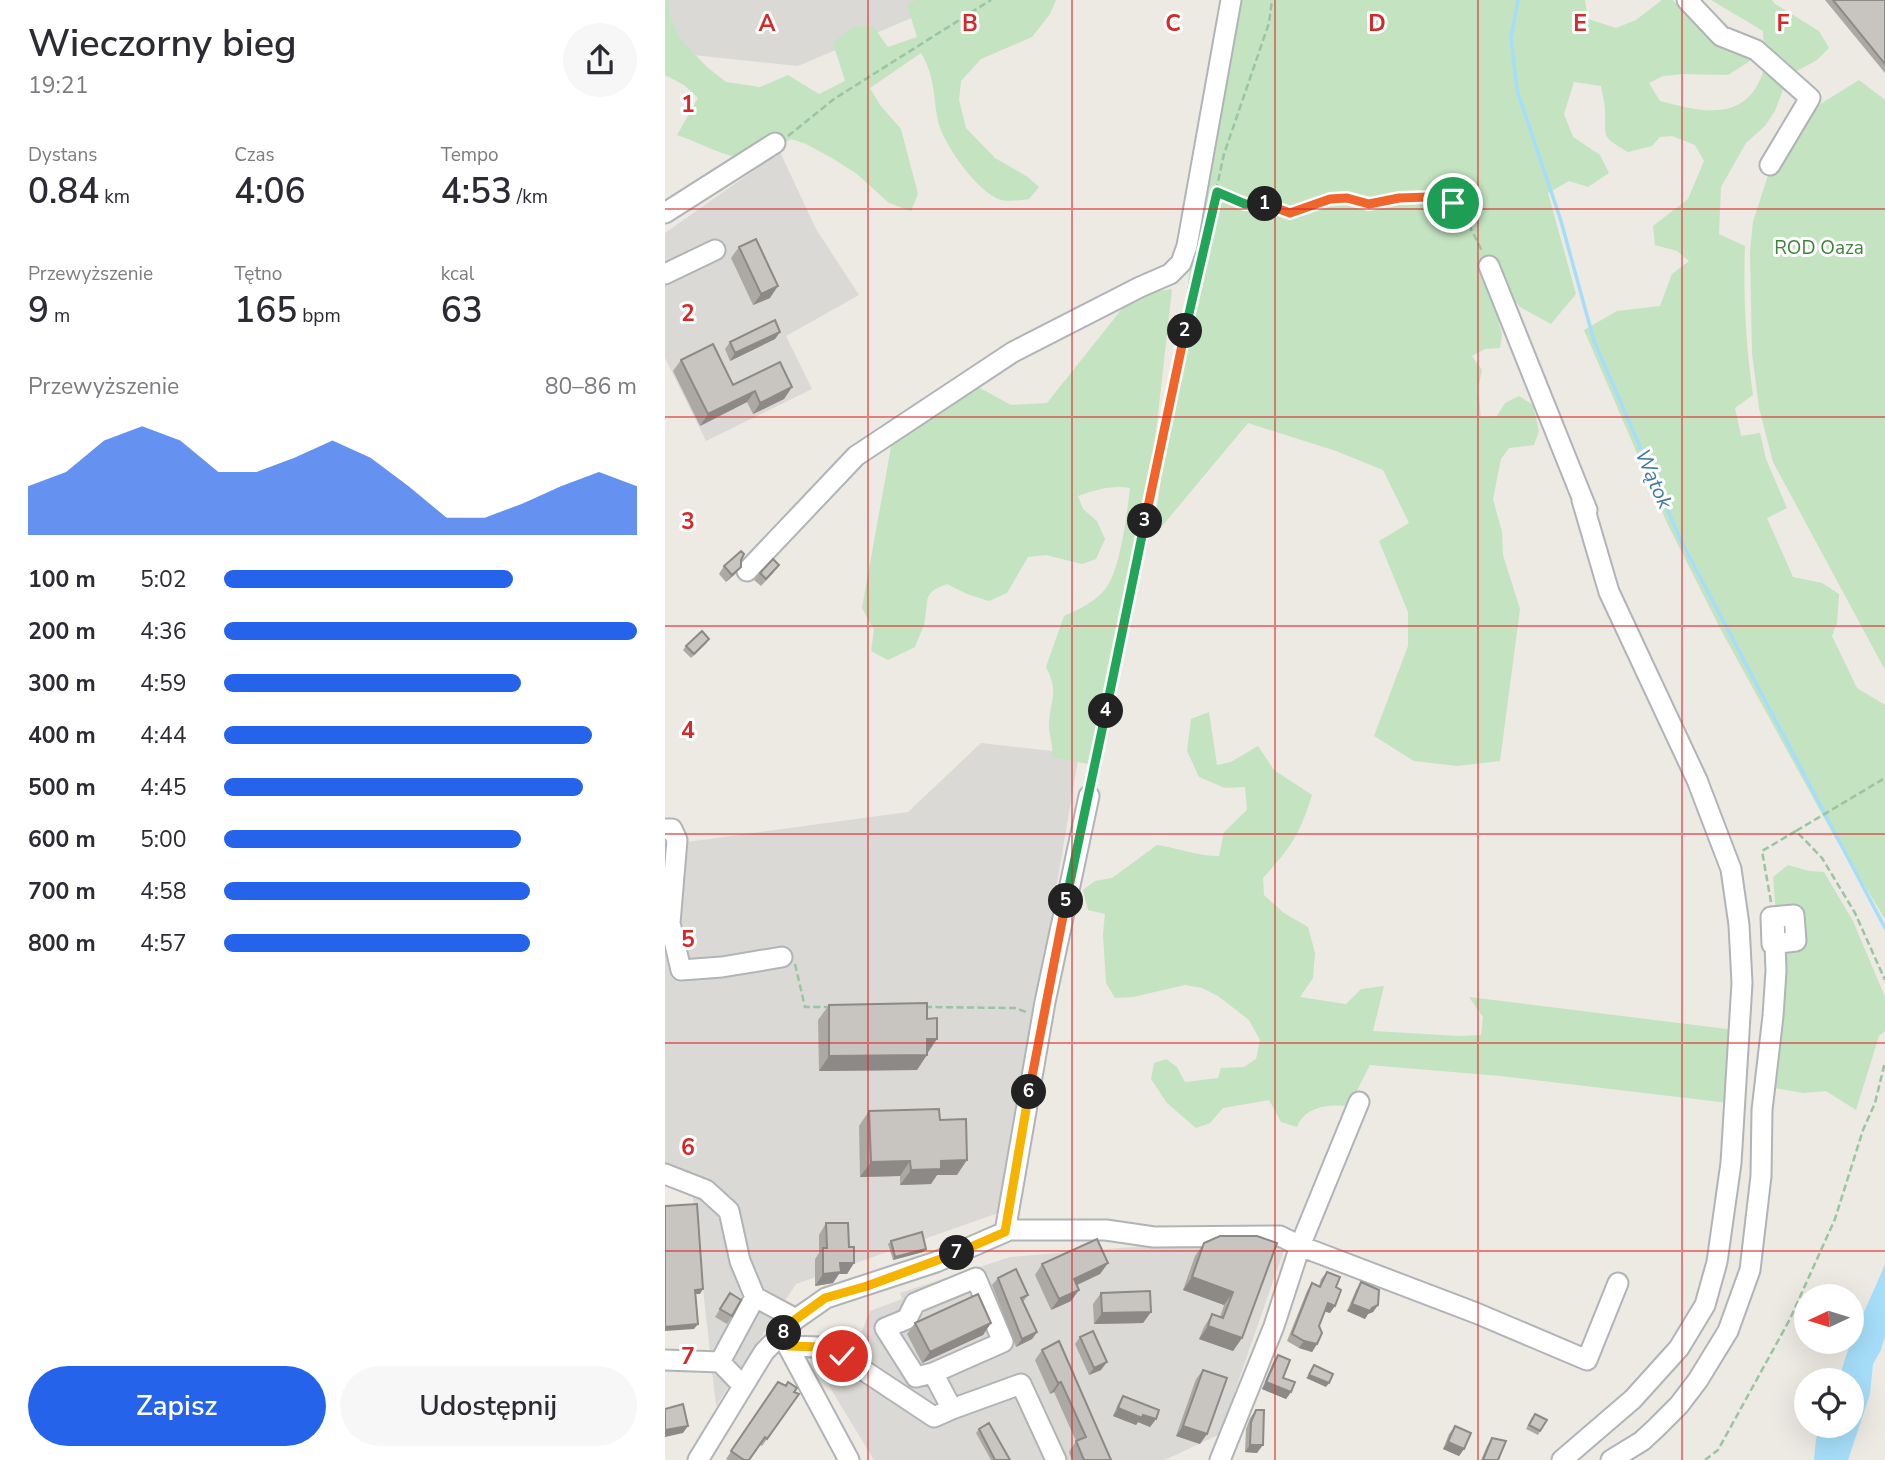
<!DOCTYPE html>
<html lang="pl">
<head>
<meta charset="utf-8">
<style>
  :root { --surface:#fff; --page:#f7f7f7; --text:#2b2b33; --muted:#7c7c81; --accent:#2563eb }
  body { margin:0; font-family:"Nunito Sans",sans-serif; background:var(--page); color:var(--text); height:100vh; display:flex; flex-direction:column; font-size:26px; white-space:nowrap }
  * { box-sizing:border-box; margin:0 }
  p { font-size:23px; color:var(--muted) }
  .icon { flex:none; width:38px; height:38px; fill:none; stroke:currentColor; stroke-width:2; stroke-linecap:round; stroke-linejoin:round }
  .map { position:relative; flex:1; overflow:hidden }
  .sheet { display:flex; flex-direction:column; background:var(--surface); width:665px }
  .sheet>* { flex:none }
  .needle { width:46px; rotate:266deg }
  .controls { position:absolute; left:1129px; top:1284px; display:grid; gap:14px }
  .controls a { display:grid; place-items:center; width:70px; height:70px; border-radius:50%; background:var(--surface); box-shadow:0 7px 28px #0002; font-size:35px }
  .pin { position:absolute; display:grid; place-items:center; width:60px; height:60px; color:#fff; margin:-30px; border:4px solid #fff; border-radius:50%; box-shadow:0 2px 7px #0007 }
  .km { position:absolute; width:35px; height:35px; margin:-18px; border-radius:50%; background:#222; color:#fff; font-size:19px; line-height:35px; text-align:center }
  .round { display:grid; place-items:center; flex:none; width:74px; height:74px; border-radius:37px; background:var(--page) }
  .summary { display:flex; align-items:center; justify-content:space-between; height:119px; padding:0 28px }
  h1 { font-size:38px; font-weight:600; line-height:52px }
  .figures { display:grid; grid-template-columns:repeat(3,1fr); gap:10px; height:119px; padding:7px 28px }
  .figures div { display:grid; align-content:center }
  .figures b { font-size:35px; font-weight:600 }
  .figures small { font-size:19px; font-weight:400 }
  .figures p { font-size:19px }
  .chart { height:196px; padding:14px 28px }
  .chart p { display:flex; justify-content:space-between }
  .chart svg { width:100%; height:126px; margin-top:7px; fill:var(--accent); opacity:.7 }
  .button { display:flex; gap:14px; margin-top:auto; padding:14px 28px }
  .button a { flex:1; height:80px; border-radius:42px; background:var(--accent); color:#fff; font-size:28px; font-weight:600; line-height:80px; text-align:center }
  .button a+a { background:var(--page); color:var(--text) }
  ul { padding:0 28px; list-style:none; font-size:23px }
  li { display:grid; grid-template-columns:112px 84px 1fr; align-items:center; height:52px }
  li i { height:18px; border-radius:9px; background:var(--accent) }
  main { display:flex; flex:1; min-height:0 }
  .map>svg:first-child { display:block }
</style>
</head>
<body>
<main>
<section class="sheet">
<div class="summary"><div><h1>Wieczorny bieg</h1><p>19:21</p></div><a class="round"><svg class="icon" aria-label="share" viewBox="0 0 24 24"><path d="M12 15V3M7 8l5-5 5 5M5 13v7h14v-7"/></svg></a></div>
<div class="figures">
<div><p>Dystans</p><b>0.84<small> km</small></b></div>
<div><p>Czas</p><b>4:06</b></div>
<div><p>Tempo</p><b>4:53<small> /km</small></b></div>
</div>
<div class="figures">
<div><p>Przewyższenie</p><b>9<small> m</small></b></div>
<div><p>Tętno</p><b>165<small> bpm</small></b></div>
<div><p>kcal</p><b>63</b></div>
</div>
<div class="chart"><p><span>Przewyższenie</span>80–86 m</p>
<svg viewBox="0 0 160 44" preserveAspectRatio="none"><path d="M0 44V27L10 22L20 11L30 6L40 11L50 22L60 22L70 17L80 11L90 17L100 27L110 38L120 38L130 33L140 27L150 22L160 27V44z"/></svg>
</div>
<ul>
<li><b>100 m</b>5:02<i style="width:70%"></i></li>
<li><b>200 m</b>4:36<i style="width:100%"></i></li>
<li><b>300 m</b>4:59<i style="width:72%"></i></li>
<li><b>400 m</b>4:44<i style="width:89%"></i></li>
<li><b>500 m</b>4:45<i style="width:87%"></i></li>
<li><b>600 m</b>5:00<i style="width:72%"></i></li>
<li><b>700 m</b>4:58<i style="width:74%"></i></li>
<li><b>800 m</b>4:57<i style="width:74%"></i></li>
</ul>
<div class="button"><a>Zapisz</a><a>Udostępnij</a></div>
</section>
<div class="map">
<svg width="1220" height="1460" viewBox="0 0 1220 1460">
  <rect width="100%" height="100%" fill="#ede9e3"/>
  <path fill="#dbd9d5" d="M0,0H289L133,66L0,52Z
    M115,152L151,229L194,295L121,336L147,389L41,441L0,358V233Z
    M316,743L414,754L336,1212L131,1284L51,1406L26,1181L0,1175V845L243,812Z
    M565,1239L620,1247L555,1434L500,1460H209L164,1386L185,1336L194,1338L205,1311L237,1299L235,1293L345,1257Z"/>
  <path fill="#c4e3c1" d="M0,0H3L6,20L16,40L42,67L61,82L95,87L123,75L154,94L180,81L168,43L188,27L208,26L223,47L252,37L242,5L251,0H391L385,14L367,37L316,59L296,81L294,100L301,128L330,158L363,177L374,187L364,199C356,200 344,202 336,200C313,193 278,144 273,121C268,95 270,76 256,53L205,88L215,105L236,129L253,194L246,211L224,203L192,174L167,158L141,144L126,139C74,172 63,153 12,135L33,98L19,85L0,75Z
    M571,0H920L923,19L951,28L971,20L997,0H1008C1030,26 1047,38 1080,48L1085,61L1063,75L1018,74L998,76L984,83L995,101C1027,109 1068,122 1090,89C1094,83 1099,72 1100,64C1100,53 1098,42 1098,31L1046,0H1107L1110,4L1154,31L1164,48L1152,60L1132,71L1120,84L1110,111L1100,126L1081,143L1056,187L1054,234L1080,246C1078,297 1081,345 1088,395L1070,408L1076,436L1095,433L1101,459L1122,508L1102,518L1128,577L1157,583L1174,594L1172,623L1167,636L1192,688L1220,705V919L1169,836L1056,630L1002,523L919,330L952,311L995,306L1007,274L1024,261L1012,251L990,245L988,226L1023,199L1039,161L1030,145L1007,136L995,137L987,146L963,152C935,135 941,139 940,110C940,102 937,94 936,86L909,82L899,114L908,137L935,155L944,173L923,187L904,181L883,193L911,294L886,324L855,307L841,291L828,298L837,335L835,348L820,349L807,356L817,370L813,388L816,417L832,416L840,403L854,396L868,405L874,431L869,445L844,448L836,459L828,499L837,532L838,555L855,609L835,761L792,766L749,761L709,736L743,646V612L714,541L744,523L718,470L671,451L583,423L488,537L545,123Z
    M1194,80L1220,100V670L1108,462L1094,408L1087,353L1085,252L1088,222L1104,172L1141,113Z
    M507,289L478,548L469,574L429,765L387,757C389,745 383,734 384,723C386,696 394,693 381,667L399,616C414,610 435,599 443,585C456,564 462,513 465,488C445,485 431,490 413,496L418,509L432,521L440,539L431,559L417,564L381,555L363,557L342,593L324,601L302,594L282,584C257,593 264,598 260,619C259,628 253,638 250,647L223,660L206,651L209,630L197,608L228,436L306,383L346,405L382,403L468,295Z
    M544,712L552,765L566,762L593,746L609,770L647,795C634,836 626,847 598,878L599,895L619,913L643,927L650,953L648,978L635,997L681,1004L696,989L719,986L708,1031L794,1036L816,1035L818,1017L804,997L1070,1030L1064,1103L835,1076L705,1065L684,1106C664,1104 640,1106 632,1127L616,1122L604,1100L558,1108L545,1123L531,1128L502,1103L486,1079L489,1063L501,1059L512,1067L520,1082L553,1078L556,1068L579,1067L591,1059L595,1040L584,1020L553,996L537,988L520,985L468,997L450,998L441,983L438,934L440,914L423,910L418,890L430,881L447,878L492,845C513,848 532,856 554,856L559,832L582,810L580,787L560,788L534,777L522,751L526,719Z
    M1123,865L1144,871L1159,872L1188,921L1220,997V1031L1214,1036L1191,1110L1161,1091L1138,1093L1104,1087L1116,945L1133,942L1111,914L1108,877Z"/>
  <path fill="#a6def9" d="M1220,1264V1336L1216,1350L1208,1364L1205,1394L1183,1460H1149L1151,1439L1156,1426H1186V1381H1174C1183,1340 1204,1304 1220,1264Z"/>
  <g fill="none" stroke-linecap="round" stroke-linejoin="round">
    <path stroke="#a6def9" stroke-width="3.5" d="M853,0L846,38L852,90L896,221L929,341L1016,541L1220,928"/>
    <g stroke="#b0b4b7" stroke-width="23">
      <path id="minor" d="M1022,0L1056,36L1091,50L1145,98L1105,165
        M0,213L110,143
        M824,266L922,510
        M0,274L50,250
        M82,571L191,456L348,352L475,287L505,274L516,263L522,246L566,0
        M0,829H7L12,840L5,923L16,970L57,967L117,957
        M1129,915L1131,941L1107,944L1106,917Z
        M694,1102L635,1246L811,1313L922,1360L953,1283
        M0,1174L41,1190L64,1211L75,1261L90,1297L131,1319
        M340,1230H441L489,1237L615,1236L635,1246L609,1326L555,1460
        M119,1339L184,1460
        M123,1346L156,1347L177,1356L269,1417L287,1409L268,1373L338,1342L311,1278L250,1303L242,1319L220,1328L251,1377L268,1373
        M0,1360L55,1362L78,1386
        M55,1362L90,1297
        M287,1409L356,1384L391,1460
        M33,1460L99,1352L131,1319L161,1298L271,1262L340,1232L380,1002L424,796
        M897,1460L968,1399L1014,1348L1040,1305L1052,1262L1066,1163L1077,983L1074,925L1066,869L1032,780L944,592L917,500
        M946,1460L977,1441L991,1428L1014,1405L1033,1380L1063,1331L1085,1270L1096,1176L1097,1110L1108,1016L1111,971L1109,917"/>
    </g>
    <path stroke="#9bc4a2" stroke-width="2.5" stroke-dasharray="7 3.5" stroke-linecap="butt" d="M123,136L169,99L326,0
      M551,191L580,204H604L625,213L665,199L682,198L704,204L734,198L764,197L788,203L805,227L818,253
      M542,232L559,154L604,23L607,0
      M427,780L535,259
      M1131,831L1220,778
      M1106,902L1097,851L1131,831L1157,858L1190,913L1220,980
      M130,964L140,1007H166
      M260,1007L350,1008L361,1012
      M1040,1460L1053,1450L1125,1319L1170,1219L1198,1130L1210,1103L1220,1062"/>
    <use href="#minor" stroke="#fff" stroke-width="19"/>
  </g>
  <path fill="#aca9a4" d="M1160,0H1220V73Z
    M74,247L105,298L88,305L66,258Z
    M115,332L110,339L65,361L60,349L65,342Z
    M16,360L68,385L127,387L119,399L88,414L82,402L35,426L8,371Z
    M76,560L70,574L61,582L54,574L59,566Z
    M109,572L96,586L89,580L95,573Z
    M42,643L26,658L18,650L21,646Z
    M164,1005L262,1053L252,1070L154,1071L153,1020Z
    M204,1111L275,1120L292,1175H272L266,1184L235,1185V1176L195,1177L194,1126Z
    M161,1223L184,1247L189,1263L182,1274H174L168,1283L150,1286V1259L154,1253V1235Z
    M555,1236L577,1338L568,1351L534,1339L539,1327L547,1314L555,1317L559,1305L518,1290L530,1256L539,1243Z
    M226,1241L261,1249L258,1252L228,1260L223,1244Z
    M443,1263L435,1274L412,1285L406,1301L386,1310L370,1275L377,1264Z
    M662,1272L671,1287L665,1313L660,1311L654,1326L652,1344L647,1352L634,1348L622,1341L642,1291L647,1283L654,1286L656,1279Z
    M333,1278L363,1295L358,1302L372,1332L367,1339L351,1347L327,1285Z
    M696,1282L713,1305L708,1312L703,1314L700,1319L682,1311L691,1290Z
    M65,1293L67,1316L62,1324L50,1317Z
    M436,1293L486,1312L478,1323L429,1324L428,1304Z
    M250,1323H326L318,1335L257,1363L242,1334Z
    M415,1337L436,1370L424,1375L410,1344Z
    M377,1350L446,1460H407L404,1452L411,1441L389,1392L385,1394L370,1360Z
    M613,1355L618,1378L626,1392L621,1399L597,1389L608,1362Z
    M538,1370L535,1444L511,1436L531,1379Z
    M113,1382L134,1394L97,1446L95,1445L84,1460H63L61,1459Z
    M458,1396L491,1419L485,1427L473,1422L471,1425L448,1416L453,1404Z
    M591,1410L592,1453L580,1452L581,1429L585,1418Z
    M867,1417L875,1431L873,1435L861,1429Z
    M790,1426L799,1449L794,1456L778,1449L784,1434Z
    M314,1429L345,1460H326L311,1433Z
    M827,1438L833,1460H816L822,1446Z"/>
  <path fill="#8c8986" d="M113,286L105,298L88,305L96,294Z
    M115,332L110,339L65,361L70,353Z
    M127,387L119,399L88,414L95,403Z
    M90,391L82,402L35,426L43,414Z
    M76,567L70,574L61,582L67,575Z
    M262,1039H272L262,1054Z
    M262,1055L252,1070L154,1071L164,1056Z
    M302,1160L292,1175H272L266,1184L235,1185L246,1170L276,1161Z
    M245,1161L235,1176L195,1177L206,1162Z
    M261,1249L258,1252L228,1260L230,1257Z
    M175,1263H189L182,1274H174L168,1283L150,1286L158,1274Z
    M443,1263L435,1274L401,1290L409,1279Z
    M527,1277L568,1292L559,1305L518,1290Z
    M38,1289L35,1294H27L30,1290Z
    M414,1290L406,1301L386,1310L394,1299Z
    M663,1303L670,1306L665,1313L658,1311Z
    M687,1304L707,1308L713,1305L708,1312L703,1314L700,1319L682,1311Z
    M486,1312L478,1323L429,1324L437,1313Z
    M326,1323L318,1335L257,1363L265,1352Z
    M33,1324L29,1329L0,1331V1327Z
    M543,1326L577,1338L568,1351L534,1339Z
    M372,1332L367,1339L351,1347L357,1339Z
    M639,1341L652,1344L647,1352L634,1348Z
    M442,1362L436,1370L424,1375L429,1368Z
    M644,1375L664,1383L661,1387L641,1378Z
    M396,1382L389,1392L385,1394L393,1383Z
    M601,1382L626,1392L621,1399L597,1389Z
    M453,1408L478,1415L491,1419L485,1427L473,1422L471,1425L448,1416Z
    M23,1426L18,1433L0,1437V1430Z
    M518,1426L542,1434L535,1444L511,1436Z
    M783,1442L799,1449L794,1456L778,1449Z
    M585,1445H598L592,1453L580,1452Z"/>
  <path fill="#c8c4bf" stroke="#8c8986" stroke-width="2" d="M1168,0H1220V64Z
    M91,239L113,286L96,294L74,247Z
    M110,320L115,332L70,353L65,342Z
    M48,344L68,385L115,362L127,387L95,403L90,391L43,414L16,360Z
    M76,551L79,554L76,560V567L67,575L59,566Z
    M108,559L114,565L101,579L95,573Z
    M37,631L44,639L29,654L21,646Z
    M262,1003V1019L272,1018V1039H262V1055L164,1056V1005Z
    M274,1109L275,1120L301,1119L302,1160L276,1161V1169L246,1170L245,1161L206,1162L204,1111Z
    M32,1204L38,1289L30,1290L33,1324L0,1327V1206Z
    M161,1223H183L184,1247H189V1263H175L176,1272L158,1274V1248H162Z
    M257,1232L261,1249L230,1257L226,1241Z
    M555,1236H592L612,1243L577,1338L543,1326L547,1314L558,1318L568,1292L527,1277L539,1243Z
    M432,1239L443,1263L409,1279L414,1290L394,1299L377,1264Z
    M351,1269L363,1295L356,1298L372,1332L357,1339L333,1278Z
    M662,1272L675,1277L671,1287L676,1290L670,1306L663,1303L654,1326L657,1333L652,1344L639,1341L627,1334L647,1283L655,1287Z
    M696,1282L714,1290L713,1305L707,1308L705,1311L687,1304Z
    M485,1291L486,1312L437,1313L436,1293Z
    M65,1293L76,1300L67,1316L55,1309Z
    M313,1294L326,1323L265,1352L250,1323Z
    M428,1331L442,1362L429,1368L415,1337Z
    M394,1341L446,1460H419L411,1441L421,1437L396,1382L393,1383L377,1350Z
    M613,1355L625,1360L618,1378L630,1382L626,1392L601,1382Z
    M649,1365L668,1374L664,1383L644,1375Z
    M538,1370L562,1378L542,1434L518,1426Z
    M113,1382L121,1386L123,1382L132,1388L129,1392L134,1394L102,1439L100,1437L84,1460H79L66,1451Z
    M458,1396L494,1410L491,1419L478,1415L477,1418L453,1408Z
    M18,1404L23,1426L0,1430V1409Z
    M591,1410H599L598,1445H585L586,1422Z
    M870,1414L882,1420L875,1431L864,1425Z
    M324,1423L345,1460H330L314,1429Z
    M790,1426L806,1433L799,1449L783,1442Z
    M827,1438L841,1441L833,1460H818Z"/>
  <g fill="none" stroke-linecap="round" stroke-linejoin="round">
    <g stroke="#fff" stroke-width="14">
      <path id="split-1" d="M600,204L625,213L665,199L682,198L704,204L734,198L764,197L788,203"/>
    </g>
    <g stroke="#fff" stroke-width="14">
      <path id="split-2" d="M520,331L552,192L580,204H600"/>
    </g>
    <g stroke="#fff" stroke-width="14">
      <path id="split-3" d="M480,521L520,331"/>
    </g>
    <g stroke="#fff" stroke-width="14">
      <path id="split-4" d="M441,711L480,521"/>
    </g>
    <g stroke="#fff" stroke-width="14">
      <path id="split-5" d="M401,901L441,711"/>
    </g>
    <g stroke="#fff" stroke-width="14">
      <path id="split-6" d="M364,1092L401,901"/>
    </g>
    <g stroke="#fff" stroke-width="14">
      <path id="split-7" d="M292,1253L340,1232L364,1092"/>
    </g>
    <g stroke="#fff" stroke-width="14">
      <path id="split-8" d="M119,1333L131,1319L160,1298L202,1286L292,1253"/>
    </g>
    <g stroke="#fff" stroke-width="14">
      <path id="split-9" d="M119,1333L117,1335L123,1346L156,1347L177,1356"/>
    </g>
    <use href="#split-1" stroke="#f0652b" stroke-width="9"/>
    <use href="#split-2" stroke="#22a559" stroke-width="9"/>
    <use href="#split-3" stroke="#f0652b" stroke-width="9"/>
    <use href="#split-4" stroke="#22a559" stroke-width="9"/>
    <use href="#split-5" stroke="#22a559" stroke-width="9"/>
    <use href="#split-6" stroke="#f0652b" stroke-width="9"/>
    <use href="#split-7" stroke="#f5b400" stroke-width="9"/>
    <use href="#split-8" stroke="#f5b400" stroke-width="9"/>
    <use href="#split-9" stroke="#f5b400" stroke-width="9"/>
  </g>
  <path fill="none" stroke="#d62828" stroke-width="2" stroke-opacity="0.55" d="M203,0V1460M407,0V1460M610,0V1460M813,0V1460M1017,0V1460M0,209H1220M0,417H1220M0,626H1220M0,834H1220M0,1043H1220M0,1251H1220"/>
  <g text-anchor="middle" stroke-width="6" stroke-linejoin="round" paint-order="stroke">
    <g font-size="19" fill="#3e823a" stroke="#fff">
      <text x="1154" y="254">ROD Oaza</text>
    </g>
    <g font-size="21" font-style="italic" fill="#417aa2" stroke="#fff">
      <text transform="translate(989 479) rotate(66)" y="7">Wątok</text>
    </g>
  </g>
  <g font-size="23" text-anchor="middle" font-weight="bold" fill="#d62828" stroke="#fff" stroke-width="6" stroke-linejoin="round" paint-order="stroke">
    <text x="102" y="31">A</text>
    <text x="305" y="31">B</text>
    <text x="508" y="31">C</text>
    <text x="712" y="31">D</text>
    <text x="915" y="31">E</text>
    <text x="1118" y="31">F</text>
    <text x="23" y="112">1</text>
    <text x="23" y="321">2</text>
    <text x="23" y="529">3</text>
    <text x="23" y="738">4</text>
    <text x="23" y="947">5</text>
    <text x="23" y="1155">6</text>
    <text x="23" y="1364">7</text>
  </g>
</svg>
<div class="controls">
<a><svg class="needle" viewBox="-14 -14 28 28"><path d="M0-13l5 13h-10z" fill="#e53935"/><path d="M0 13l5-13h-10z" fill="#7c7c81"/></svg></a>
<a><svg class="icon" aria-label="locate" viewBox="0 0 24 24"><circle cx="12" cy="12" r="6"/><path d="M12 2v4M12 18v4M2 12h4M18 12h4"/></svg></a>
</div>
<div class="pin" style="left:788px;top:203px;background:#1e9e55"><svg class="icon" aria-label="arrive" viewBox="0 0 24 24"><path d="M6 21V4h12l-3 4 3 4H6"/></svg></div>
<div class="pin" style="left:177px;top:1356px;background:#d93025"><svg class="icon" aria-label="check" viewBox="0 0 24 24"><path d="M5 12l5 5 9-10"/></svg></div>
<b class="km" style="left:600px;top:204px">1</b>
<b class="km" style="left:520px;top:331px">2</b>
<b class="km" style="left:480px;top:521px">3</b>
<b class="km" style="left:441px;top:711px">4</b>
<b class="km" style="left:401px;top:901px">5</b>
<b class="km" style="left:364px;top:1092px">6</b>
<b class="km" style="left:292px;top:1253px">7</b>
<b class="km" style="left:119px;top:1333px">8</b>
</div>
</main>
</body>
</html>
